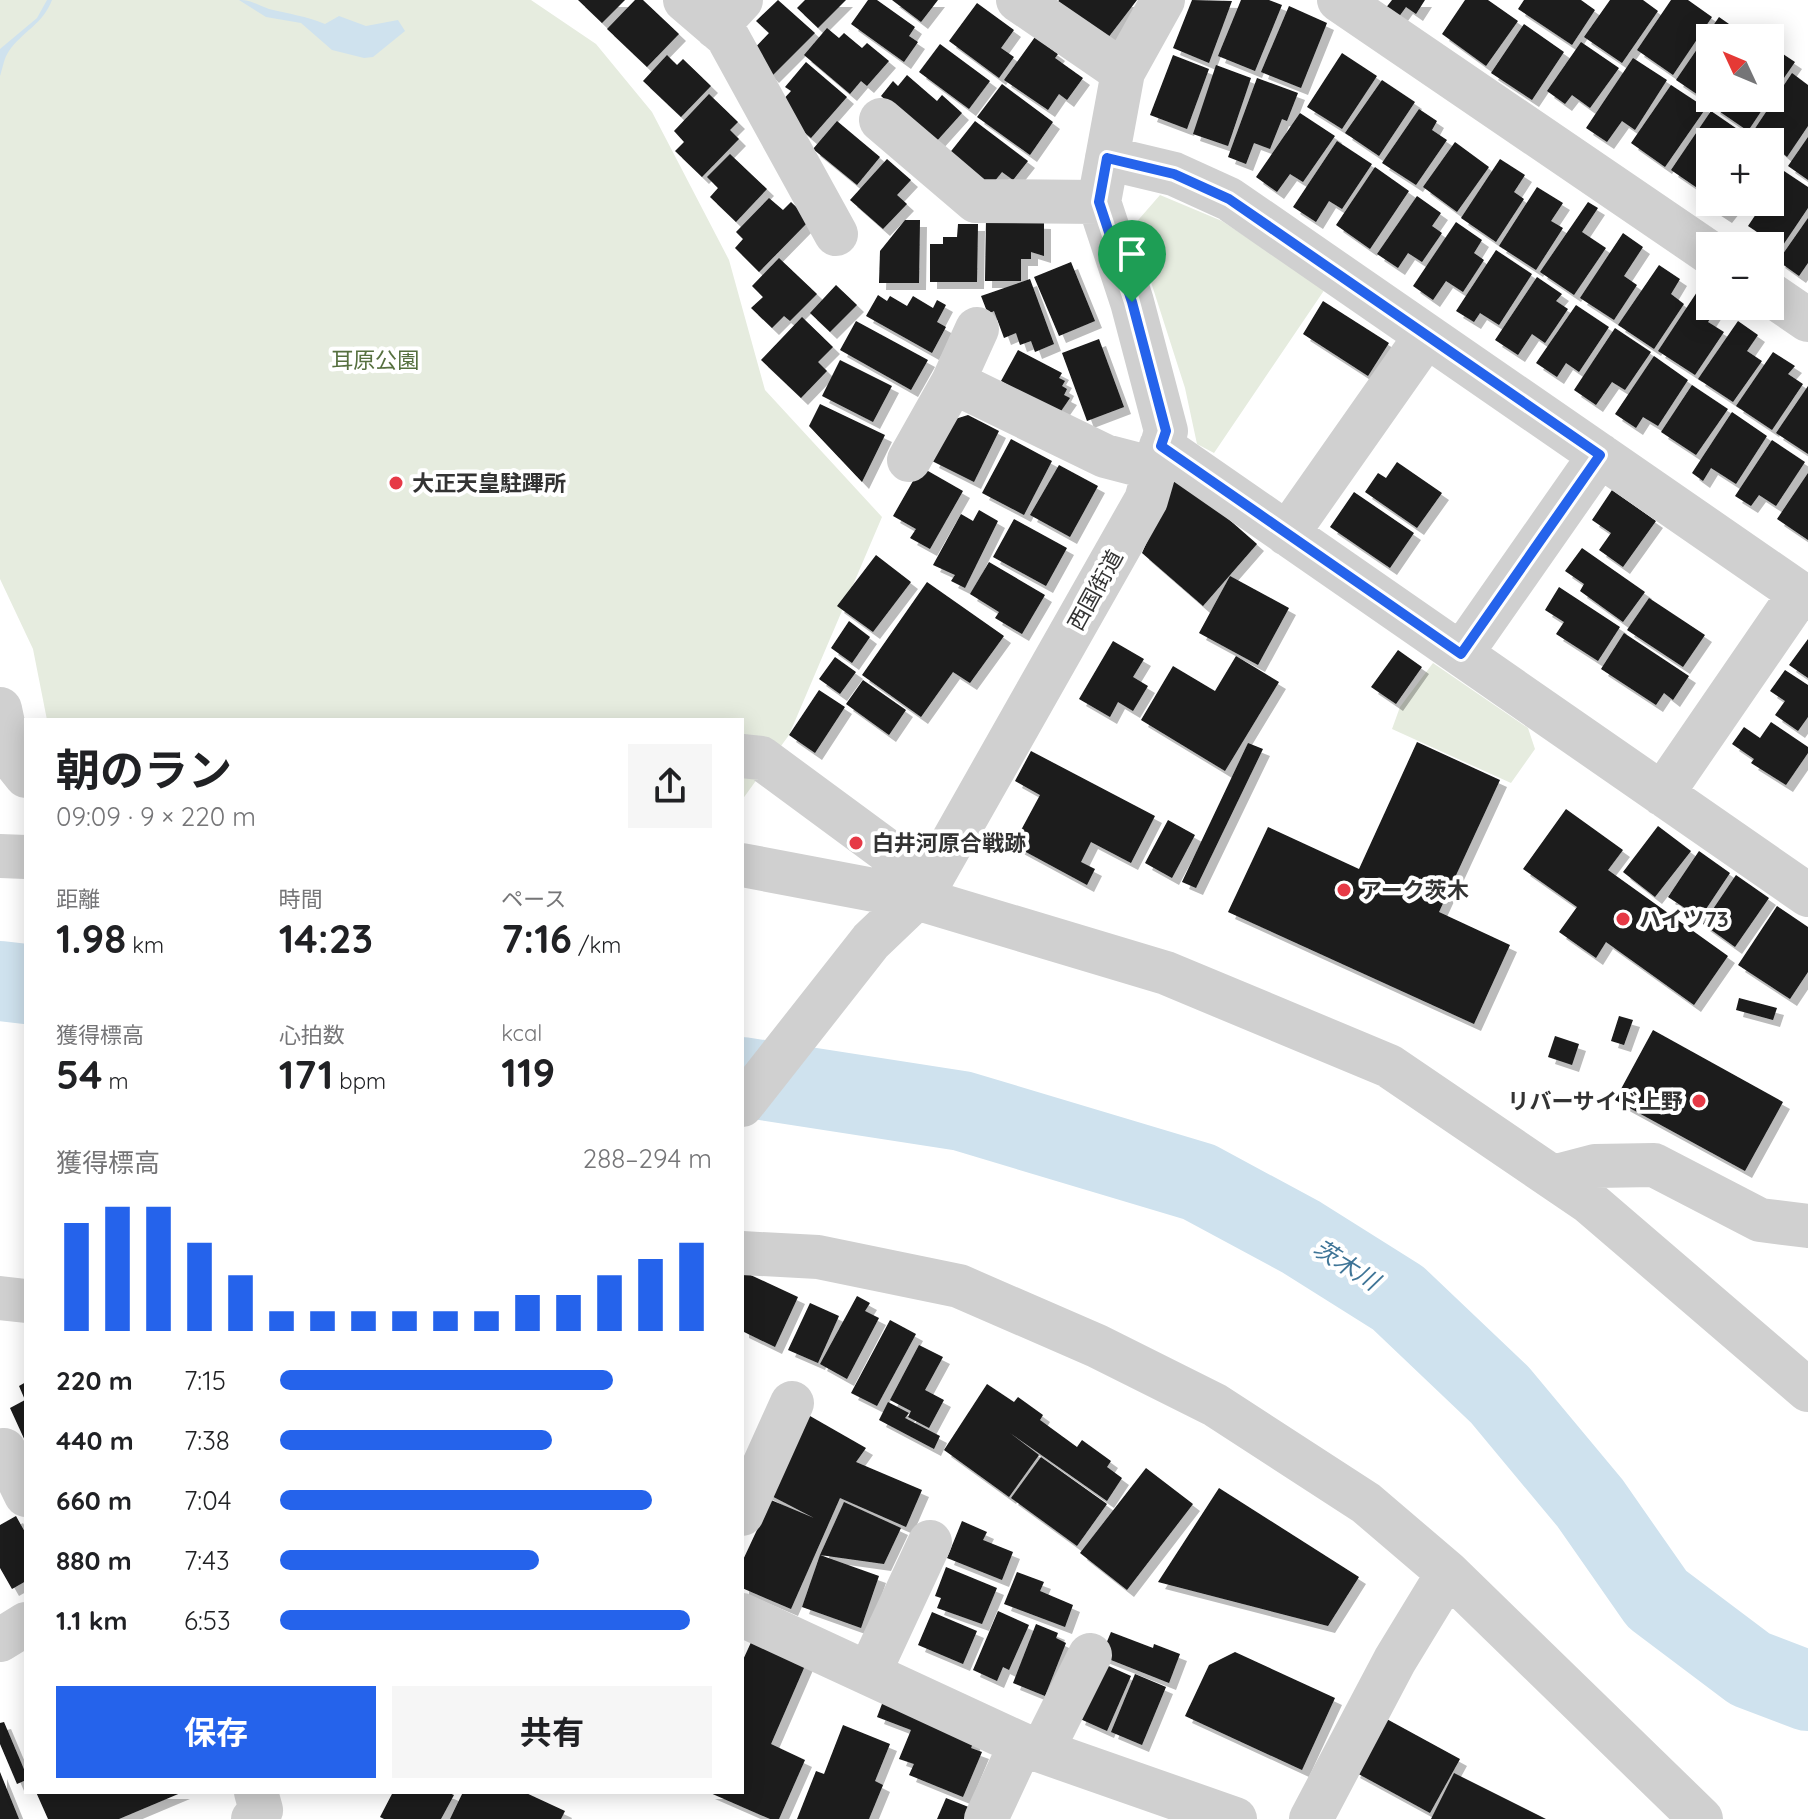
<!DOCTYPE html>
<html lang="ja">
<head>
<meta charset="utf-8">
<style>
  :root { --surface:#fff; --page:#f6f6f6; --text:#202124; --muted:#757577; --accent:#2563eb }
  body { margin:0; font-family:Quicksand,"Noto Sans JP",sans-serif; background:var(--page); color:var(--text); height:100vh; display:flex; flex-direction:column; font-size:30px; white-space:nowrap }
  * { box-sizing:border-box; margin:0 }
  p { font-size:26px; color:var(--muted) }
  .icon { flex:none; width:44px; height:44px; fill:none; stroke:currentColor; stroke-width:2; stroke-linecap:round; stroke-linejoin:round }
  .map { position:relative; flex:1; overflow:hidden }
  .sheet { position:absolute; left:24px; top:718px; width:720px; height:1076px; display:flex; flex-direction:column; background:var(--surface); border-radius:0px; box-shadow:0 4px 20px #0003 }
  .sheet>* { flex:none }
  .needle { width:52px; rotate:314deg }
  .controls { position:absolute; left:1696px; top:24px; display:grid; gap:16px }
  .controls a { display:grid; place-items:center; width:88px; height:88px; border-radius:0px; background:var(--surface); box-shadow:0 4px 20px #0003; font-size:40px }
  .pin { position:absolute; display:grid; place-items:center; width:68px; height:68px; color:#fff; margin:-82px -34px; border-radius:50% 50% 50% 0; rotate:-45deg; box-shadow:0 0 8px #0007 }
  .pin .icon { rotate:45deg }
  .round { display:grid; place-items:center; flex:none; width:84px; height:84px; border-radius:0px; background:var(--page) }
  .head { display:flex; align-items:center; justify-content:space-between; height:136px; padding:0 32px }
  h1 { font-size:44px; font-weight:700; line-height:60px }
  .metrics { display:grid; grid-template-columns:repeat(3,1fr); gap:12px; height:136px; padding:8px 32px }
  .metrics div { display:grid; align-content:center }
  .metrics b { font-size:40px; font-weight:700 }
  .metrics small { font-size:22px; font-weight:400 }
  .metrics p { font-size:22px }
  .chart { height:224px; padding:16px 32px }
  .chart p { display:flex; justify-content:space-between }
  .chart svg { width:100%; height:144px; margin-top:8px; stroke:var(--accent); stroke-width:6 }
  .primary-button { display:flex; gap:16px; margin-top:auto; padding:16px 32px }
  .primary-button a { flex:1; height:92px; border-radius:0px; background:var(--accent); color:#fff; font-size:32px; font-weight:700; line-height:92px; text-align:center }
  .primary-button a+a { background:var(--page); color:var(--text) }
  ul { padding:0 32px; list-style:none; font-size:26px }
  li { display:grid; grid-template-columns:128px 96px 1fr; align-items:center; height:60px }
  li i { height:20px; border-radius:10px; background:var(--accent) }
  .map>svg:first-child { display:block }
</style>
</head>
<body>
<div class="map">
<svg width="1808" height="1819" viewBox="0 0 1808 1819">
  <defs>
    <filter id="shadow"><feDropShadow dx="7" dy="7" stdDeviation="0" flood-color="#0004"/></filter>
  </defs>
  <rect width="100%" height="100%" fill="#fff"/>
  <path fill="#e6ecdf" d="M0,0H531L596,44L652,112L729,260L765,390L882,517L789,735L742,800V720H47L33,649L0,579Z
    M1160,195L1222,221L1325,289L1214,453L1197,444L1185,388L1133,226Z
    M1433,663L1528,728L1535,749L1511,783L1392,729L1400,707Z"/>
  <path fill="#cfe2ee" d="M47,0H52C43,24 22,32 9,51C4,58 3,67 0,76V49L37,18Z
    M239,0C252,0 257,5 269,9C289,14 306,16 325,24L339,16L366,26L398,20L405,31L373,57L364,58L332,50L301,23L266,17Z"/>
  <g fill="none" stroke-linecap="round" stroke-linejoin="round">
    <path stroke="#cfe2ee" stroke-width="80" d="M0,981L26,984
      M742,1077L962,1111L1199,1182L1301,1237L1398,1298L1500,1395L1590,1503L1657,1599L1750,1669L1808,1691"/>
  </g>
  <path fill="#1a1a1a" filter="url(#shadow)" d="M578,0H625L602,23Z
    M635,0H643L679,34L647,67L607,29Z
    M778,0L815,33L772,76L750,53L769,33L756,21Z
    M805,0H846L818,28L797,8Z
    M868,0H877L915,27L909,36L918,42L904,62L851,24Z
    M892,0H938L921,22Z
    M1059,0H1137L1104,43L1056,5Z
    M1192,0L1232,1L1209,63L1173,48Z
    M1241,0H1269L1282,5L1255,71L1218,56Z
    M1392,0H1425L1416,14L1406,7L1398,18L1385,9Z
    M1465,0H1488L1518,21L1486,66L1442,34Z
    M1524,0H1581L1595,10L1572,45L1518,9Z
    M1610,0H1643L1658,11L1622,63L1584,37Z
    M1671,0H1688L1712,17L1673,75L1637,50Z
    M977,3L1014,30L1001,48L1014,57L999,78L949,41Z
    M1289,6L1327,23L1301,88L1261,72Z
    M1719,17L1749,38H1710V98H1713L1710,103L1676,80Z
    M1524,24L1564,52L1532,100L1491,73Z
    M827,28L839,38L844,33L862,48L867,43L889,61L867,86L861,81L850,94L804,55Z
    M1035,37L1058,54L1055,58L1083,78L1067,100L1059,94L1048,110L1004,80Z
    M1581,42L1619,68L1590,108L1572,95L1565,104L1547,91Z
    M940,44L990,81L969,109L919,72Z
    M1780,52L1795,62L1770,98V58L1773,60Z
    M1342,53L1377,76L1342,129L1307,107Z
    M667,55L677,65L683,59L711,86L681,117L643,81Z
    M1173,55L1209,69L1187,129L1150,115Z
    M1633,58L1667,80L1635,130L1622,121L1607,142L1586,128Z
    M806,62L847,97L811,138L784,115L780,103L791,91L785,87Z
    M1216,65L1251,78L1228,146L1193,134Z
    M1792,73L1808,85V126L1787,157L1770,142L1752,133Z
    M907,75L937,101L942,95L962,113L935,143L881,96L893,81L898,86Z
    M1257,78L1298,93L1287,121L1282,119L1270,149L1254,143L1246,164L1228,157Z
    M1382,80L1415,102L1379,156L1345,133Z
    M1002,84L1053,122L1030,155L977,117Z
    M1671,85L1706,108L1665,167L1631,143Z
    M709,94L738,122L730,130L739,139L702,177L675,151L684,142L674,131Z
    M1719,98H1770L1748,131L1713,107Z
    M1419,109L1437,121L1432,130L1447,140L1416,185L1382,163Z
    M1711,111L1746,135L1741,142H1710V188L1706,194L1671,170Z
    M1300,113L1335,136L1303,182L1290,174L1277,192L1256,177Z
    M837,121L880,157L857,185L813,149Z
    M975,121L1028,161L1013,180L1002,172L990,187L948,155Z
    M1808,137V180L1788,166Z
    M1337,141L1372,164L1342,209L1329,201L1316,222L1293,207Z
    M1455,142L1489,167L1457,212L1423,187Z
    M730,154L767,189L736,222L710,197L718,188L707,177Z
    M887,159L911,180L897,195L907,204L883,229L850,200Z
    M1500,159L1525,175L1514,192L1524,199L1496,242L1461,218Z
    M1375,167L1409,191L1370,249L1336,225Z
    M1784,171L1808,187V208L1781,248L1748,226L1764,202H1770V193Z
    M1537,187L1563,203L1551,221L1563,228L1536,270L1499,246Z
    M1417,196L1441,213L1432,226L1442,233L1422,262L1408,253L1398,268L1377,254Z
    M1710,196V202H1736L1725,216L1705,203Z
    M769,198L783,210L791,202L810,220L759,272L735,248L743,239L736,232Z
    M1588,202L1598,208L1582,232L1606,248L1574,295L1540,272Z
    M1808,218V263L1799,276L1778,261Z
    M905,220H920L919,283H879L880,251Z
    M986,220L1044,222V256L1031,252V259H1021V281H985Z
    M1456,222L1482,240L1474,253L1484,260L1463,292L1446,281L1433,300L1413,286Z
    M958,224H978L977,282H930V244H943V237H957Z
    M1623,233L1643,247L1624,276L1637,285L1614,320L1580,298Z
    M1496,250L1532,274L1499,325L1480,313L1474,322L1456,311Z
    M779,258L817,294L790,321L784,316L772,328L751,308L763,297L752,286Z
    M1071,262L1095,321L1059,336L1034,277Z
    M1659,265L1680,279L1671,294L1684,304L1654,349L1618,325Z
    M1537,277L1562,294L1556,301L1568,309L1545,343L1532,334L1518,355L1495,340Z
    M1030,279L1054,344L1035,352L1031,341L1020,345L1016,333L1004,338L994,311L988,314L981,296Z
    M836,285L857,305L830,332L810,313Z
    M1697,292L1710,301V306H1718L1708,322L1724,332L1695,375L1658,351Z
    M878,295L887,301L890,296L907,306L913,296L933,308L937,300L946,305L937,322L946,327L932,353L866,316Z
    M1323,301L1389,343L1368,376L1303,334Z
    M1576,305L1609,327L1579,372L1566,363L1557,377L1536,363Z
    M802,317L833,347L818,362L827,371L801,398L761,360Z
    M856,321L928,360L911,390L840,350Z
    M1738,321L1758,335L1747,351L1762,361L1733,402L1698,379Z
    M1615,328L1651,352L1625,390L1612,382L1596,405L1574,390Z
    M1099,339L1124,407L1087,421L1062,353Z
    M1018,350L1062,373L1059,378L1065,381L1062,386L1067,389L1064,395L1070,398L1059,414L1001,381Z
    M1773,352L1795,366L1788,374L1803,384L1772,430L1736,406Z
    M1654,356L1688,380L1658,426L1643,417L1636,428L1615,414Z
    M840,360L892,386L873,422L822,396Z
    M1692,385L1728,409L1696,455L1661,432Z
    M1808,386V454L1776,433Z
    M820,404L885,435L862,482L809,426Z
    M1732,412L1767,436L1736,484L1711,468L1703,481L1692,473Z
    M968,415L999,431L974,482L932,461L952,420Z
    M1011,439L1052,461L1024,515L982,493Z
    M1772,440L1805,462L1776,506L1759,495L1751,506L1735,496Z
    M1397,462L1442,493L1417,528L1365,492L1378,473L1386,478Z
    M1059,465L1098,486L1070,537L1030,515Z
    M921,467L963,491L930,549L910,538L916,529L893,516Z
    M1808,473V540L1777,519Z
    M1177,474L1257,544L1203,606L1142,553Z
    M1612,490L1656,521L1623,567L1599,550L1611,533L1592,520Z
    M1354,492L1414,533L1390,568L1330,527Z
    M979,510L998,521L965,588L951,581L955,575L933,565L961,514L973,521Z
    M1014,519L1067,548L1046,586L993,557Z
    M1582,548L1645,592L1623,622L1580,591L1584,584L1565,571Z
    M876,555L911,582L873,632L837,606Z
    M989,562L1045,595L1022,634L995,618L999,612L970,594Z
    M1230,576L1289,608L1258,665L1199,633Z
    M927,582L1004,636L970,683L953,672L921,717L862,675Z
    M1559,587L1620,627L1598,661L1556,634L1564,622L1545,610Z
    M1649,598L1705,635L1683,667L1627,630Z
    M849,621L870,637L852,663L831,648Z
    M1624,633L1689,676L1673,700L1664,693L1656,705L1601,669Z
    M1808,639V678L1789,665Z
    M1113,641L1144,659L1133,677L1148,686L1133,711L1118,702L1110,717L1079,699Z
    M1398,650L1422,667L1396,704L1371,687Z
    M1236,656L1279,682L1225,771L1141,720L1173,666L1215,691Z
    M835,657L856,672L840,694L819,679Z
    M1785,670L1808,685V717L1798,731L1775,715L1785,701L1770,691Z
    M863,680L906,710L889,735L846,704Z
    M819,690L845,707L815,753L789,735Z
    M1771,722L1808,747V753L1786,785L1751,763L1754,759L1732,744L1744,727L1760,738Z
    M1417,742L1500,780L1439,912L1510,945L1474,1024L1228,912L1268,827L1359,869Z
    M1248,743L1263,749L1196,888L1182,882Z
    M1031,751L1155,816L1131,863L1091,842L1081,862L1095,869L1087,885L1013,845L1040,795L1015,781Z
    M1566,809L1623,850L1608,870L1728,956L1694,1005L1606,942L1596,958L1559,932L1577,907L1523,869Z
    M1168,820L1195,835L1172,878L1145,863Z
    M1658,826L1691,851L1655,897L1623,872Z
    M1699,851L1730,873L1700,918L1668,897Z
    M1736,875L1769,898L1735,947L1703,924Z
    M1777,906L1808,927V972L1790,999L1738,965Z
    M1739,998L1777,1008L1773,1020L1736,1010Z
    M1619,1016L1633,1020L1624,1045L1611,1041Z
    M1653,1030L1783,1102L1745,1171L1615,1100Z
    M1555,1036L1579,1044L1572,1065L1548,1057Z
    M742,1271L798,1297L775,1347L742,1331Z
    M857,1296L870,1303L865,1311L879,1318L847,1379L820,1364Z
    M810,1303L839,1316L818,1363L788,1350Z
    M890,1320L916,1334L877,1406L851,1393Z
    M919,1345L943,1357L925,1390L944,1400L929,1428L908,1417L911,1411L890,1400Z
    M26,1382V1443L10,1408L25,1400L19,1386Z
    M987,1384L1014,1402L1018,1397L1043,1415L1040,1420L1077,1447L1082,1440L1111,1461L1107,1467L1122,1478L1107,1501L1010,1433L1039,1455L1009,1497L944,1450Z
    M888,1402L909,1413L905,1418L940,1436L934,1449L879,1420Z
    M810,1416L866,1448L856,1462L922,1490L906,1527L840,1498L791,1609L742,1588V1562L771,1500L814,1518L762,1491Z
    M1041,1457L1107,1504L1077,1546L1011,1498Z
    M1146,1468L1193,1504L1127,1590L1080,1553Z
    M1219,1488L1359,1577L1328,1626L1158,1582Z
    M844,1502L901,1528L884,1564L820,1555L879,1576L861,1628L802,1607L820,1555Z
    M16,1516L26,1534V1581L12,1589L0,1568V1525Z
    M962,1521L987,1532L983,1540L1013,1552L1002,1580L947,1558Z
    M946,1567L997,1588L982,1624L937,1608L941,1598L935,1596Z
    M1017,1572L1044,1582L1040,1591L1073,1605L1065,1627L1004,1604Z
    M998,1611L1029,1625L1009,1670L1003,1667L997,1681L973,1670Z
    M932,1612L977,1631L963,1664L918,1645Z
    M1036,1624L1058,1633L1056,1638L1066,1643L1045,1696L1013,1683Z
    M1111,1632L1153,1648L1154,1644L1180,1654L1169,1683L1101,1656Z
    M753,1638L807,1661L771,1744L805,1760L779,1819H770L708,1792H742V1662Z
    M1235,1652L1335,1698L1302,1770L1185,1716L1209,1665Z
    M1102,1663L1131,1676L1107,1731L1078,1718Z
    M1135,1674L1166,1687L1142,1745L1111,1732Z
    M885,1696L977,1733L971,1748L982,1752L963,1797L909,1775L914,1764L899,1759L911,1730L877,1717Z
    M1383,1717L1460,1759L1430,1813L1353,1771Z
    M4,1722L26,1774V1780L17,1784L0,1744V1723Z
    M843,1725L890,1744L875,1781L883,1785L869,1819H797L816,1771L824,1774Z
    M0,1772L19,1819H0Z
    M1454,1773L1546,1819H1431Z
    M36,1792H183L119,1819H48Z
    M393,1792H447L454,1795L441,1819H384L380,1817Z
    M463,1792H524L565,1811L561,1819H450Z
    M946,1798L971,1808L966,1819H937Z"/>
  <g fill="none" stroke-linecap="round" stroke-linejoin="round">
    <path stroke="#d0d0d0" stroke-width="44" d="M685,0L727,36L836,234
      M1018,0L1123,72
      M1339,0L1710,253
      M716,27L741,0
      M881,120L976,201L1099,202
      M1107,158L1174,174L1229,199L1808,599
      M1770,294L1808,320
      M953,382L1105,456L1155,469
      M1161,446L1808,895
      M909,460L953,382L977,329
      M1287,534L1426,336
      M1461,654L1600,455
      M0,709L10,756L26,776
      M742,756L761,758L894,856L933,876
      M1662,794L1800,593
      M0,856L26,857
      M742,865L916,898L1166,973L1389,1066L1589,1202L1808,1390
      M742,1105L871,941L916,898L933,876L1146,500L1166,431L1132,302L1099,202L1123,72L1163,0
      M1553,1177L1595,1166L1654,1165L1760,1220L1808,1226
      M742,1253L818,1257L959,1286L1097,1346L1215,1405L1366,1503L1448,1573L1701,1819
      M0,1298L26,1301
      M4,1450L26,1495
      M742,1514L792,1403
      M742,1615L1021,1744L1235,1819
      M0,1640L26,1624
      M869,1673L930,1542
      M1043,1749L1090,1655
      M253,1819L261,1810L256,1792
      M986,1819L1021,1744
      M1311,1819L1395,1660L1448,1573"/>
  </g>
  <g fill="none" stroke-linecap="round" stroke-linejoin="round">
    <g stroke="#fff" stroke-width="16">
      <path id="route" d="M1107,158L1174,174L1229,199L1600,455L1461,654L1161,446L1166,431L1132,302L1099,202Z"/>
    </g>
    <use href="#route" stroke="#2563eb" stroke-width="10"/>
  </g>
  <g fill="#e63946" stroke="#fff" stroke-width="3">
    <circle cx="396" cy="483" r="8"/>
    <circle cx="856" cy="843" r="8"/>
    <circle cx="1344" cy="890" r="8"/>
    <circle cx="1623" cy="919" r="8"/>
    <circle cx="1699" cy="1101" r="8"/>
  </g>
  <g text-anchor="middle" stroke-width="8" stroke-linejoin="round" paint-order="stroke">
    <g font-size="22" fill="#56703f" stroke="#fff">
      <text x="375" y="368">耳原公園</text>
    </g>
    <g font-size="22" font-weight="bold" fill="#333" stroke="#fff" text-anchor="start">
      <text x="412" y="491">大正天皇駐蹕所</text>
      <text x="872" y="851">白井河原合戦跡</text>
      <text x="1360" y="898">アーク茨木</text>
      <text x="1639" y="927">ハイツ73</text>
      <text x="1683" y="1109" text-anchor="end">リバーサイド上野</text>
    </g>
    <g font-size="22" fill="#333" stroke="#fff">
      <text transform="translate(1095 590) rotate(-61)" y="8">西国街道</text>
    </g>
    <g font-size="24" font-style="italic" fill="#3f7597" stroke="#fff">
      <text transform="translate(1346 1265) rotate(32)" y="8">茨木川</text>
    </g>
  </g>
</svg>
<div class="controls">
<a><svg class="needle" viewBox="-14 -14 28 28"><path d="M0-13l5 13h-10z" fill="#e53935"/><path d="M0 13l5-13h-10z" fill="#757577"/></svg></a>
<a>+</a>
<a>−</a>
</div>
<div class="pin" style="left:1132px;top:302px;background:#1e9e55"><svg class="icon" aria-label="arrive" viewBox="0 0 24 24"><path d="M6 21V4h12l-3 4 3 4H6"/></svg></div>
<section class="sheet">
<div class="head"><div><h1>朝のラン</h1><p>09:09 · 9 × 220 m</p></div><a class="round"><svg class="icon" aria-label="share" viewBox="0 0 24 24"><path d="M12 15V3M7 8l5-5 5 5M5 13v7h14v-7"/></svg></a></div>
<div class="metrics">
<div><p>距離</p><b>1.98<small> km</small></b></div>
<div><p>時間</p><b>14:23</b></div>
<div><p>ペース</p><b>7:16<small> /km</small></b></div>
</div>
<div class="metrics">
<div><p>獲得標高</p><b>54<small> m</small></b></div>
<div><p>心拍数</p><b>171<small> bpm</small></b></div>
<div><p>kcal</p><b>119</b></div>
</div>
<div class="chart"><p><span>獲得標高</span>288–294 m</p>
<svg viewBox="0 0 160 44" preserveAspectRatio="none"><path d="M5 44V11M15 44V6M25 44V6M35 44V17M45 44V27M55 44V38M65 44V38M75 44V38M85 44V38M95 44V38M105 44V38M115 44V33M125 44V33M135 44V27M145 44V22M155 44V17"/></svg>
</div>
<ul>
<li><b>220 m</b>7:15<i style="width:77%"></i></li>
<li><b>440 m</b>7:38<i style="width:63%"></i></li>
<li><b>660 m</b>7:04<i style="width:86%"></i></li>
<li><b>880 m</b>7:43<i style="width:60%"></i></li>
<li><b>1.1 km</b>6:53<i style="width:95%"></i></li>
</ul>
<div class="primary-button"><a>保存</a><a>共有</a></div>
</section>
</div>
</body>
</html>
